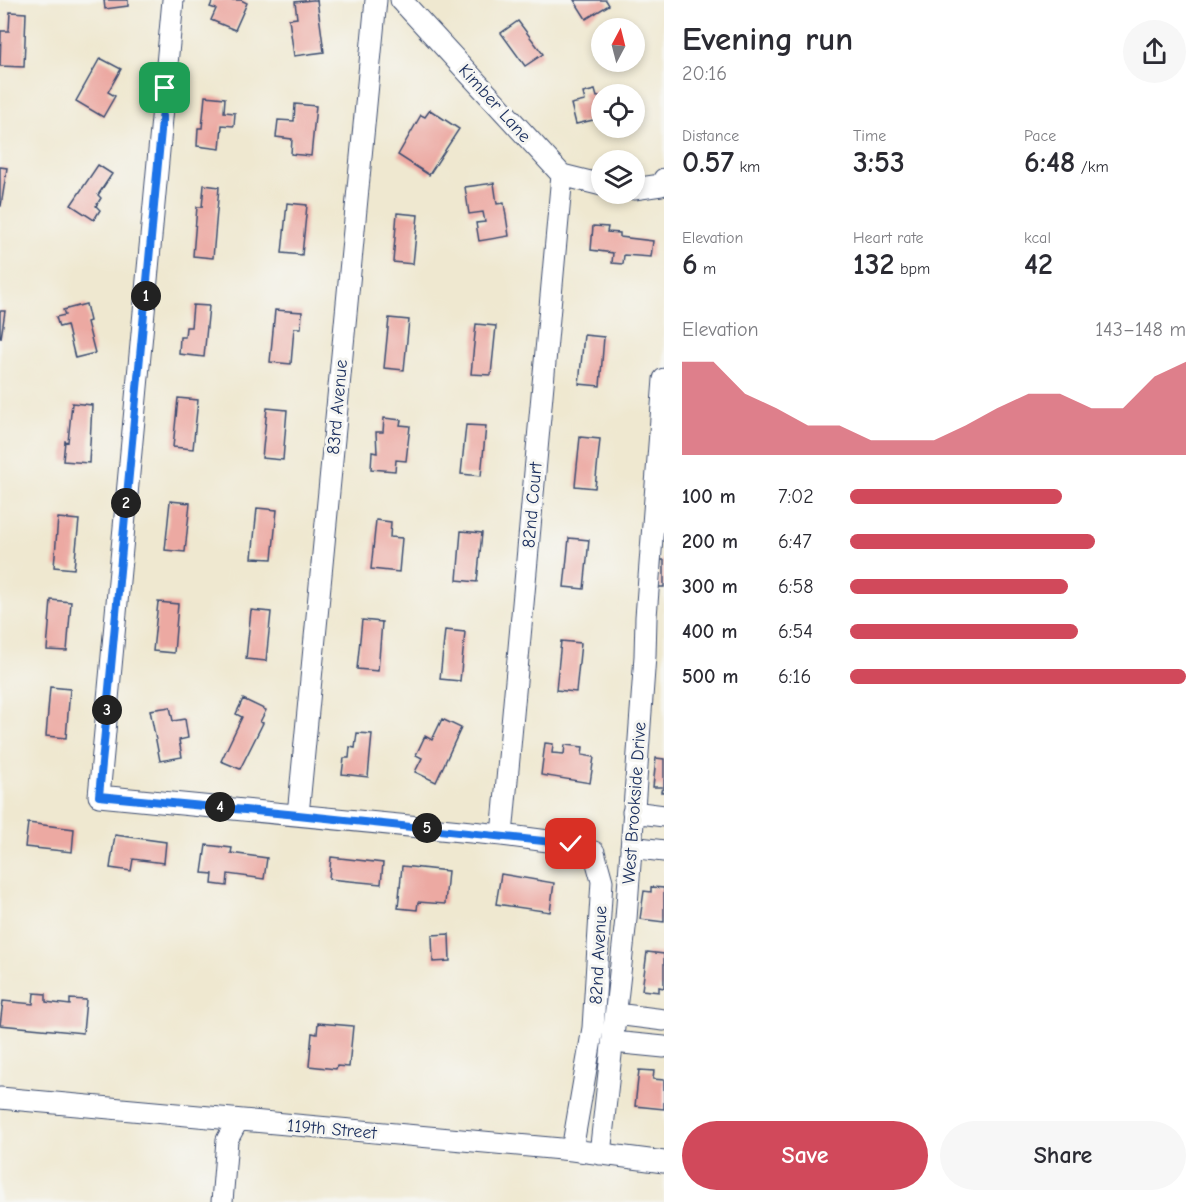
<!DOCTYPE html>
<html lang="en">
<head>
<meta charset="utf-8">
<style>
  :root { --surface:#fff; --page:#f7f7f7; --text:#2b2b33; --muted:#7c7c81; --accent:#d1495b }
  body { margin:0; font-family:"Comic Neue",sans-serif; background:var(--page); color:var(--text); height:100vh; display:flex; flex-direction:column; font-size:22px; white-space:nowrap }
  * { box-sizing:border-box; margin:0 }
  p { font-size:20px; color:var(--muted) }
  .icon { flex:none; width:33px; height:33px; fill:none; stroke:currentColor; stroke-width:2; stroke-linecap:round; stroke-linejoin:round }
  .map { position:relative; flex:1; overflow:hidden }
  .side { display:flex; flex-direction:column; background:var(--surface); width:540px }
  .side>* { flex:none }
  .needle { width:39px; rotate:7deg }
  .controls { position:absolute; left:591px; top:18px; display:grid; gap:12px }
  .controls a { display:grid; place-items:center; width:54px; height:54px; border-radius:50%; background:var(--surface); box-shadow:0 3px 9px #0003; font-size:30px }
  .pin { position:absolute; display:grid; place-items:center; width:51px; height:51px; color:#fff; margin:-26px; border-radius:12px; box-shadow:0 3px 9px #0006 }
  .km { position:absolute; width:30px; height:30px; margin:-15px; border-radius:50%; background:#222; color:#fff; font-size:16px; line-height:30px; text-align:center }
  .round { display:grid; place-items:center; flex:none; width:63px; height:63px; border-radius:32px; background:var(--page) }
  .overview { display:flex; align-items:center; justify-content:space-between; height:102px; padding:0 18px }
  h1 { font-size:33px; font-weight:700; line-height:45px }
  .figures { display:grid; grid-template-columns:repeat(3,1fr); gap:9px; height:102px; padding:6px 18px }
  .figures div { display:grid; align-content:center }
  .figures b { font-size:30px; font-weight:700 }
  .figures small { font-size:16px; font-weight:400 }
  .figures p { font-size:16px }
  .chart { height:168px; padding:12px 18px }
  .chart p { display:flex; justify-content:space-between }
  .chart svg { width:100%; height:108px; margin-top:6px; fill:var(--accent); opacity:.7 }
  .action { display:flex; gap:12px; margin-top:auto; padding:12px 18px }
  .action a { flex:1; height:69px; border-radius:36px; background:var(--accent); color:#fff; font-size:24px; font-weight:700; line-height:69px; text-align:center }
  .action a+a { background:var(--page); color:var(--text) }
  ul { padding:0 18px; list-style:none; font-size:20px }
  li { display:grid; grid-template-columns:96px 72px 1fr; align-items:center; height:45px }
  li i { height:15px; border-radius:8px; background:var(--accent) }
  main { display:flex; flex:1; min-height:0 }
  .map>svg:first-child { display:block }
</style>
</head>
<body>
<main>
<div class="map">
<svg width="664" height="1202" viewBox="0 0 664 1202">
  <rect width="100%" height="100%" fill="#f6f6f2"/>
  <filter id="ink" filterUnits="userSpaceOnUse"><feTurbulence type="fractalNoise" baseFrequency=".0167" numOctaves="2"/><feDisplacementMap in="SourceGraphic" scale="12" xChannelSelector="R" yChannelSelector="G"/><feConvolveMatrix kernelMatrix="1 2 1 2 8 2 1 2 1" color-interpolation-filters="sRGB"/></filter>
  <filter id="wash" filterUnits="userSpaceOnUse"><feTurbulence type="fractalNoise" baseFrequency=".008" numOctaves="4" result="noise"/><feDisplacementMap in="SourceGraphic" scale="24" xChannelSelector="R" yChannelSelector="G"/><feGaussianBlur stdDeviation="1.35" result="paint"/><feColorMatrix in="noise" values="0 0 0 0 0 0 0 0 0 0 0 0 0 0 0 0 0 1.4 0 .05"/><feComposite in="paint" operator="in"/></filter>
  <g filter="url(#wash)">
    <rect width="100%" height="100%" fill="#efe8d0"/>
    <g id="blocks">
      <path fill="#eca9a2" d="M104,0H128V6L105,9Z
        M213,0H241L247,3L235,30L211,20L216,9L210,7Z
        M312,0H317L324,52L294,56L289,19L297,18L295,2Z
        M574,0H606L609,5L586,19Z
        M10,12L26,13L24,67L0,66L1,31H9Z
        M518,21L543,54L525,66L501,33Z
        M100,58L121,69L108,92L115,96L103,117L76,101Z
        M595,90L597,97L602,96V118L576,124L571,104L585,101L583,93Z
        M205,96L225,98L224,112L235,113L234,126L222,125L220,149L197,146L198,128H202Z
        M295,104L316,106L311,156L291,154L292,139L276,137L278,120L294,121Z
        M430,110L459,129L429,175L398,155L421,115L425,117Z
        M98,165L112,174L98,195L101,198L96,206L100,210L94,220L71,205Z
        M0,167L7,168L1,206H0Z
        M494,183L497,204L504,203L509,236L479,241L476,223L485,222L483,212L469,214L465,187Z
        M204,185L219,187L213,258L193,256L197,207H202Z
        M287,203L307,205L302,255L282,253Z
        M397,213L418,215L413,264L393,262Z
        M593,226L608,227L607,232L620,233V237L653,241L651,257L624,255L623,264L612,263L613,253L591,250Z
        M86,304L90,321L87,322L95,353L75,358L67,325L59,327L56,317L65,315L63,310Z
        M193,305L209,306L204,357L179,354L180,337H185L186,327H191Z
        M275,310L302,312L301,328H294L291,364L270,362Z
        M0,311H5L1,338H0Z
        M389,318L409,320L404,370L384,368Z
        M476,324L496,326L491,375L471,374Z
        M584,335L604,337L600,386L579,384Z
        M178,398L198,400L193,449L173,447Z
        M72,403L92,405L89,463L63,461L65,441L68,442Z
        M267,408L287,410L283,460L262,458Z
        M384,418L401,420L400,425L410,426L406,461L396,460L395,471L371,469L372,452L377,453L376,432H383Z
        M466,425L486,426L481,476L461,474Z
        M580,437L600,439L595,488L575,486Z
        M170,501L190,503L185,552L165,550Z
        M257,508L277,510L272,559L252,558Z
        M58,518L79,520L74,569L54,567Z
        M376,520L391,522L390,537L402,538L399,572L371,569Z
        M461,531L482,533L477,582L457,580Z
        M569,538L589,540L584,589L564,587Z
        M661,560H664V587H658Z
        M51,600L71,602L67,651L47,650Z
        M158,602L178,604L174,653L153,651Z
        M251,610L271,612L266,661L246,659Z
        M362,620L382,622L378,671L357,669Z
        M445,630L465,632L460,681L440,679Z
        M561,641L581,643L576,692L556,690Z
        M50,687L70,689L66,738L46,736Z
        M243,699L266,710L260,722L263,723L240,769L221,761L242,717L236,714Z
        M170,707L173,721L185,719L188,738L179,740L182,757L160,761L150,710Z
        M442,719L461,728L436,782L415,772L422,758L416,755L425,736L432,740Z
        M357,733L372,734L368,777L342,774L344,758H349L350,747L355,748Z
        M545,743L553,744L552,753L564,754L565,745L583,747L582,755L594,757L590,783L541,775Z
        M656,758L664,759V792H661L662,787H653Z
        M28,823L74,829L72,852L25,847Z
        M115,835L166,842L164,863L133,859L131,871L110,868Z
        M206,845L232,848L231,853L267,858L264,879L228,874L227,886L212,884L213,874L202,873Z
        M331,857L383,863L381,884L329,879Z
        M402,866L448,871L445,904L418,902L417,910L398,908Z
        M501,874L554,883L550,912L496,904Z
        M651,887L664,888V922L640,919L644,891L651,892Z
        M449,934L450,961L433,962L432,935Z
        M647,952L664,954V988L659,987V992L642,990Z
        M34,993L46,994V1002L70,1005V999L86,1000L83,1033L0,1025L3,1001L33,1004Z
        M318,1023L353,1026L349,1067L337,1066L336,1069L309,1066L312,1033L317,1034Z
        M639,1070L654,1071L653,1079L664,1080V1109L635,1106Z"/>
    </g>
  </g>
  <g filter="url(#ink)">
    <use href="#blocks" fill-opacity="0" stroke="#3b4b6f" stroke-width="1.5"/>
    <g fill="none" stroke-linecap="round" stroke-linejoin="round">
      <g stroke="#3b4b6f" stroke-width="23">
        <path id="minor" d="M173,0L99,796L502,835L571,844L594,852L602,881L593,1028L572,1150
          M401,0L562,175L602,185
          M634,189L661,185L664,179
          M633,812L664,816
          M298,815L376,0
          M502,835L562,175
          M631,847L664,851
          M616,1014L664,1020
          M613,1042L664,1047
          M0,1098L572,1150L664,1162
          M600,1154L626,919L645,656L646,617L664,379
          M222,1202L227,1140L238,1120"/>
      </g>
      <use href="#minor" stroke="#fff" stroke-width="21"/>
    </g>
  </g>
  <g fill="none" stroke-linecap="round" stroke-linejoin="round" filter="url(#ink)">
    <g stroke="#fff" stroke-width="12">
      <path id="route" d="M165,88L99,796L298,815L571,844"/>
    </g>
    <use href="#route" stroke="#1a73e8" stroke-width="8"/>
  </g>
  <g text-anchor="middle" stroke-width="6" stroke-linejoin="round" paint-order="stroke">
    <g font-size="18" fill="#1b2f5e" stroke="#f6f6f2">
      <text transform="translate(495 103) rotate(48)" y="6">Kimber Lane</text>
      <text transform="translate(337 407) rotate(-85)" y="6">83rd Avenue</text>
      <text transform="translate(532 505) rotate(-85)" y="6">82nd Court</text>
      <text transform="translate(634 803) rotate(-86)" y="6">West Brookside Drive</text>
      <text transform="translate(598 955) rotate(-87)" y="6">82nd Avenue</text>
      <text transform="translate(332 1129) rotate(5)" y="6">119th Street</text>
    </g>
  </g>
</svg>
<div class="controls">
<a><svg class="needle" viewBox="-14 -14 28 28"><path d="M0-13l5 13h-10z" fill="#e53935"/><path d="M0 13l5-13h-10z" fill="#7c7c81"/></svg></a>
<a><svg class="icon" aria-label="locate" viewBox="0 0 24 24"><circle cx="12" cy="12" r="6"/><path d="M12 2v4M12 18v4M2 12h4M18 12h4"/></svg></a>
<a><svg class="icon" aria-label="layers" viewBox="0 0 24 24"><path d="M12 4l9 5-9 5-9-5zM3 14l9 5 9-5"/></svg></a>
</div>
<div class="pin" style="left:165px;top:88px;background:#1e9e55"><svg class="icon" aria-label="arrive" viewBox="0 0 24 24"><path d="M6 21V4h12l-3 4 3 4H6"/></svg></div>
<div class="pin" style="left:571px;top:844px;background:#d93025"><svg class="icon" aria-label="check" viewBox="0 0 24 24"><path d="M5 12l5 5 9-10"/></svg></div>
<b class="km" style="left:146px;top:296px">1</b>
<b class="km" style="left:126px;top:503px">2</b>
<b class="km" style="left:107px;top:710px">3</b>
<b class="km" style="left:220px;top:807px">4</b>
<b class="km" style="left:427px;top:828px">5</b>
</div>
<section class="side">
<div class="overview"><div><h1>Evening run</h1><p>20:16</p></div><a class="round"><svg class="icon" aria-label="share" viewBox="0 0 24 24"><path d="M12 15V3M7 8l5-5 5 5M5 13v7h14v-7"/></svg></a></div>
<div class="figures">
<div><p>Distance</p><b>0.57<small> km</small></b></div>
<div><p>Time</p><b>3:53</b></div>
<div><p>Pace</p><b>6:48<small> /km</small></b></div>
</div>
<div class="figures">
<div><p>Elevation</p><b>6<small> m</small></b></div>
<div><p>Heart rate</p><b>132<small> bpm</small></b></div>
<div><p>kcal</p><b>42</b></div>
</div>
<div class="chart"><p><span>Elevation</span>143–148 m</p>
<svg viewBox="0 0 160 44" preserveAspectRatio="none"><path d="M0 44V6L10 6L20 19L30 25L40 32L50 32L60 38L70 38L80 38L90 32L100 25L110 19L120 19L130 25L140 25L150 12L160 6V44z"/></svg>
</div>
<ul>
<li><b>100 m</b>7:02<i style="width:63%"></i></li>
<li><b>200 m</b>6:47<i style="width:73%"></i></li>
<li><b>300 m</b>6:58<i style="width:65%"></i></li>
<li><b>400 m</b>6:54<i style="width:68%"></i></li>
<li><b>500 m</b>6:16<i style="width:100%"></i></li>
</ul>
<div class="action"><a>Save</a><a>Share</a></div>
</section>
</main>
</body>
</html>
